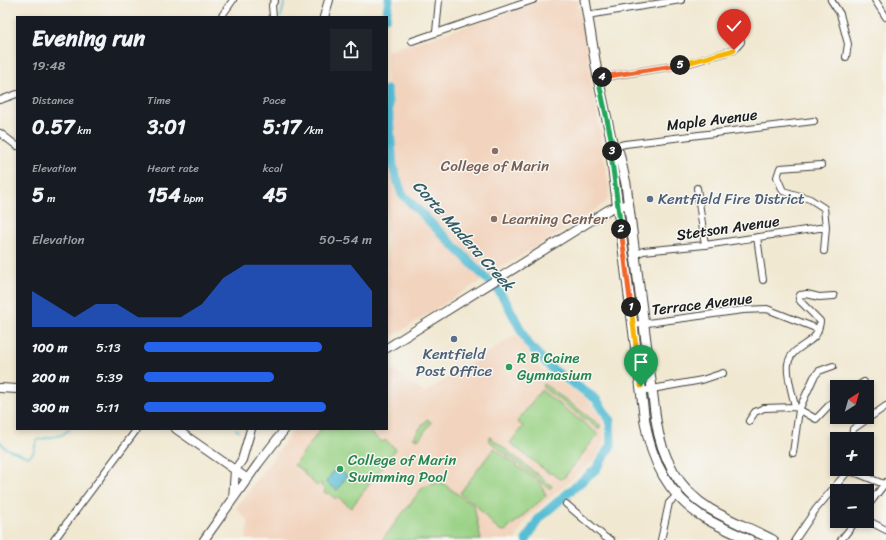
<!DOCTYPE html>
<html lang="en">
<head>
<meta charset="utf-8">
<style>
  :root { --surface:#171b24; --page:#20242c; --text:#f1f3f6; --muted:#9ea1a6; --accent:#2563eb }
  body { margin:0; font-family:Sriracha,sans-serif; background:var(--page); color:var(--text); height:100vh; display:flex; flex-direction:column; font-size:15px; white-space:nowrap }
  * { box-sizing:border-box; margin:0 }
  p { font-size:13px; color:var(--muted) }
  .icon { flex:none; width:22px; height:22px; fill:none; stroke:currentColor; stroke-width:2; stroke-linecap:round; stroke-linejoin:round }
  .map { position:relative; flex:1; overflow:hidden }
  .side { position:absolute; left:16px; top:16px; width:372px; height:414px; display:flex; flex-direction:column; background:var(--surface); border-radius:0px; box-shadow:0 2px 6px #0003 }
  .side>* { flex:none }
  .needle { width:26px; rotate:37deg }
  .controls { position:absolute; left:830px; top:380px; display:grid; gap:8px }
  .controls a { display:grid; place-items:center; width:44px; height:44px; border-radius:0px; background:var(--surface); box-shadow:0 2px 6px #0003; font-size:20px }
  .pin { position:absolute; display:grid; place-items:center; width:34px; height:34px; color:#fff; margin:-41px -17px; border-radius:50% 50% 50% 0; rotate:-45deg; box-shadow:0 0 4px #0007 }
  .pin .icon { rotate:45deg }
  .km { position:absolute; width:20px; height:20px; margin:-10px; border-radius:50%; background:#222; color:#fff; font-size:11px; line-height:20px; text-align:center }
  .round { display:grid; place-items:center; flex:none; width:42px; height:42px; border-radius:0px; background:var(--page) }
  .headline { display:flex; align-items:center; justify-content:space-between; height:68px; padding:0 16px }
  h1 { font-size:22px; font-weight:800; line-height:30px }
  .metrics { display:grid; grid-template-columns:repeat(3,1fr); gap:6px; height:68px; padding:4px 16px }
  .metrics div { display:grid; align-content:center }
  .metrics b { font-size:20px; font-weight:800 }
  .metrics small { font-size:11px; font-weight:400 }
  .metrics p { font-size:11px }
  .chart { height:112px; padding:8px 16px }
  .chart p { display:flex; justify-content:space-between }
  .chart svg { width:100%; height:72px; margin-top:4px; fill:var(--accent); opacity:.7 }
  ul { padding:0 16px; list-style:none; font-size:13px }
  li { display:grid; grid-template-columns:64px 48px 1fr; align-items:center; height:30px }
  li i { height:10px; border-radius:5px; background:var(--accent) }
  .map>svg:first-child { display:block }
</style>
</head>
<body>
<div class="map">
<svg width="886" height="540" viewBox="0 0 886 540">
  <rect width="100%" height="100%" fill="#f6f6f2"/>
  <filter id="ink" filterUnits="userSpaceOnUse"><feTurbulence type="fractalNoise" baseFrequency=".025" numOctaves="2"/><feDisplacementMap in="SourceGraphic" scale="8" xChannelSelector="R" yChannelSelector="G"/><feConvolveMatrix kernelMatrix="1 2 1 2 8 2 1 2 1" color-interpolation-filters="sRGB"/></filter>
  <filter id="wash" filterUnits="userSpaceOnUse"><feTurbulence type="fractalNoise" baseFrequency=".012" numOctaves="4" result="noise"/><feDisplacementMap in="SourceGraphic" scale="16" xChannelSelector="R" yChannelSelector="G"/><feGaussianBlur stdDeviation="0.9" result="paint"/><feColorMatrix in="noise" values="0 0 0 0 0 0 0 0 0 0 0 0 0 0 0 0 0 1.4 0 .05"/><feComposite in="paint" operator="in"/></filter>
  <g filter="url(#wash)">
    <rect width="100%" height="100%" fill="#f1e8d1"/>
    <path fill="#f2d4be" d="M543,0H578L609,187V194L608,199L606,202L570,227L501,267L484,280L464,291L387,340V51L462,28Z
      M516,335L538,367L585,398L593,406L599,413L602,421L604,437L601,449L596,458L526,519L515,540H246L248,523L246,519L236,508L295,429H387V366L424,393Z"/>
    <path fill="#9ad285" stroke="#5b7750" d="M544,384L601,426L598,429L542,387Z
      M541,390L598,434L564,478L559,479L552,473L550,474L510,443L523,426L517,422Z
      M427,419L431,422L430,424L420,438L418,439L413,438Z
      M321,429H365L383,442L385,440L396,449L351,508L338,497L336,499L328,493L326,494L324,492L325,490L321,486L322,484L320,483L317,486L304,474L305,472L294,465Z
      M490,437L552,486L550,489L488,440Z
      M494,448L541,484L546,496L505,531L498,530L476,505L460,493Z
      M441,482L474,506L481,540H382L423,487Z"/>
    <path fill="#57bdd5" stroke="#3a6c78" d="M336,467L347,476L337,490L326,482Z"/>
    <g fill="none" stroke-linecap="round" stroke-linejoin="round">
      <path stroke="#57bdd5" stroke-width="1.5" d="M281,17L285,0
        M236,429L238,431
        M0,441L5,448L28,457L33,453L37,440L62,435L70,429"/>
      <path stroke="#57bdd5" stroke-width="9" d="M386,17L389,0
        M387,90L393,167L402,194L498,290L508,305L528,344L552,369L596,399L610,420L611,445L596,469L539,518L526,540"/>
    </g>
  </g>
  <g filter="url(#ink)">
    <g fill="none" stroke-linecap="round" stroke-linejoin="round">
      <g stroke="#3c3b37" stroke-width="8">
        <path id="street" d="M831,0L840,14L848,44L846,57
          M875,0L886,17
          M587,15L681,0
          M221,17L233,0
          M273,17L272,5L275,0
          M436,32L439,0
          M412,41L533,0
          M598,78L686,64L734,50L741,42L738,18
          M0,100L17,94
          M0,133L17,146
          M613,147L625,144L814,121
          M821,165L780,168L777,177L783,191L810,199L824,208L826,227L824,251
          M697,188L705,245
          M757,237L763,280
          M635,255L643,251L705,245L826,227
          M834,296L819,297L807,294L800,295L799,299L801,302L820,321C820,325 819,326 818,330C815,344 791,346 788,364C786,376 793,395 795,407L816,419L837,397
          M633,325L743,310L767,309L818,329
          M856,387L864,382
          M641,391L702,380L723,373
          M749,421L755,412L764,408L795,407
          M852,439L853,429L886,406
          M793,453L799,410L814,377L819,371L833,366
          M566,504L606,538L611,540
          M867,507L886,482
          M867,520L886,530
          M54,540L137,429
          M661,540L669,503L679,493
          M795,540L816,509L848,471L859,474L886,485
          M841,540L856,521"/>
      </g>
      <g stroke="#3c3b37" stroke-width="10">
        <path id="secondary" d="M324,17L329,0
          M387,348L608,210L618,206L629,205
          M0,388L17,389
          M176,429L248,479
          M235,470L242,460L251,429
          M233,499L235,470
          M204,540L258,464L285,429"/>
      </g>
      <g stroke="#3c3b37" stroke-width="11">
        <path id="primary" d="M585,0L598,78L613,147L611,154L645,422C651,460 669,496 703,517C718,526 734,533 750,540
          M613,147L619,153L626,184L656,420C661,455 678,490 710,509C730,521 752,529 773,540"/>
      </g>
      <use href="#street" stroke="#fff" stroke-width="6"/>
      <use href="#secondary" stroke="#fff" stroke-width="8"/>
      <use href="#primary" stroke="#fff" stroke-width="9"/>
    </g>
  </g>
  <g fill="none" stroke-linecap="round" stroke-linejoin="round" filter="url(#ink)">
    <g stroke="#fff" stroke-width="8">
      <path id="split-1" d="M631,307L641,386"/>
    </g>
    <g stroke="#fff" stroke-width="8">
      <path id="split-2" d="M621,229L631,307"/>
    </g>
    <g stroke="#fff" stroke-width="8">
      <path id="split-3" d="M612,151L611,154L621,229"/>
    </g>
    <g stroke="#fff" stroke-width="8">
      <path id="split-4" d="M602,77L598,78L613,147L612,151"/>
    </g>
    <g stroke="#fff" stroke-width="8">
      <path id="split-5" d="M602,77L680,65"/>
    </g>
    <g stroke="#fff" stroke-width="8">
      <path id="split-6" d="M680,65L734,50"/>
    </g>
    <use href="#split-1" stroke="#f5b400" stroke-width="5"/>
    <use href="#split-2" stroke="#f0652b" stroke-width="5"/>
    <use href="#split-3" stroke="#22a559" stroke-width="5"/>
    <use href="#split-4" stroke="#22a559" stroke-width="5"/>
    <use href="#split-5" stroke="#f0652b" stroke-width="5"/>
    <use href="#split-6" stroke="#f5b400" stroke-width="5"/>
  </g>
  <g fill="#8d6e63" stroke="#f6f6f2" stroke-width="1.5">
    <circle cx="495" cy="151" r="4"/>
    <circle cx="494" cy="219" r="4"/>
  </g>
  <g fill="#5c6f8a" stroke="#f6f6f2" stroke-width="1.5">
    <circle cx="650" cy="199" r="4"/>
    <circle cx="454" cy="339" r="4"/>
  </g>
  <g fill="#2e9e5b" stroke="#f6f6f2" stroke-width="1.5">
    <circle cx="509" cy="367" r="4"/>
    <circle cx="340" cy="469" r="4"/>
  </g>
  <g text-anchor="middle" stroke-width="3" stroke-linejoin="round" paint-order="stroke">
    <g font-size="15" fill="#1c1c1c" stroke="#f6f6f2">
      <text transform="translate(712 120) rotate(-7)" y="5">Maple Avenue</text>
      <text transform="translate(728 228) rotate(-8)" y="5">Stetson Avenue</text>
      <text transform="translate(702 304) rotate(-7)" y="5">Terrace Avenue</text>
    </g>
    <g font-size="15" fill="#785e54" stroke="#f6f6f2">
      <text x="495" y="171">College of Marin</text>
      <text x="502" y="224" text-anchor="start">Learning Center</text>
    </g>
    <g font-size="15" fill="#4e5e75" stroke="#f6f6f2" text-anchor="start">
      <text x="658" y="204">Kentfield Fire District</text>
      <text x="454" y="359" text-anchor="middle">Kentfield<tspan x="454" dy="17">Post Office</tspan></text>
    </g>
    <g font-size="15" fill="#27864d" stroke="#f6f6f2" text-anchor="start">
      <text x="517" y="363">R B Caine<tspan x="517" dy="17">Gymnasium</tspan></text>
      <text x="348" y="465">College of Marin<tspan x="348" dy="17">Swimming Pool</tspan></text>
    </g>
    <g font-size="16" font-style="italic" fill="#345c66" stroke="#f6f6f2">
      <text transform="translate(464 235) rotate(48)" y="6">Corte Madera Creek</text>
    </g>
  </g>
</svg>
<div class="controls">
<a><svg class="needle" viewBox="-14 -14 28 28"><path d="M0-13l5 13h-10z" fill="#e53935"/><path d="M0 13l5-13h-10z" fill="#9ea1a6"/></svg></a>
<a>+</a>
<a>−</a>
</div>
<div class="pin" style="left:641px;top:386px;background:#1e9e55"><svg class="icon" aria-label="arrive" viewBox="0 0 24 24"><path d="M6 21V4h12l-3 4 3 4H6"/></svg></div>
<div class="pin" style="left:734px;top:50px;background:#d93025"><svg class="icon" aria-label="check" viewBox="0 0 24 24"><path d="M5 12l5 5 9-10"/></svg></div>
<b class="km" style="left:631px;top:307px">1</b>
<b class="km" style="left:621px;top:229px">2</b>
<b class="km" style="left:612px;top:151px">3</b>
<b class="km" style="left:602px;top:77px">4</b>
<b class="km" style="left:680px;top:65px">5</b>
<section class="side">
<div class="headline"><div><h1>Evening run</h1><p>19:48</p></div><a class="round"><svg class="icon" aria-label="share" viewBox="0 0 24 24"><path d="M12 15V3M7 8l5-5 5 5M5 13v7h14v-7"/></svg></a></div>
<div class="metrics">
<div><p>Distance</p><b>0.57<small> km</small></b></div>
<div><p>Time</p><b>3:01</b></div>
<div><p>Pace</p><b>5:17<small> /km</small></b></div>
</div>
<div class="metrics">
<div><p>Elevation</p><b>5<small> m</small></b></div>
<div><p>Heart rate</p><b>154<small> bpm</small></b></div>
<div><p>kcal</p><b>45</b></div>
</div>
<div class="chart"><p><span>Elevation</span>50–54 m</p>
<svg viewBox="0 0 160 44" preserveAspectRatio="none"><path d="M0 44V22L10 30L20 38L30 30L40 30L50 38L60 38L70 38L80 30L90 14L100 6L110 6L120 6L130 6L140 6L150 6L160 22V44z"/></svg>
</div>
<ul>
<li><b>100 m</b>5:13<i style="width:78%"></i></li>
<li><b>200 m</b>5:39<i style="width:57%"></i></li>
<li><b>300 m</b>5:11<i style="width:80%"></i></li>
</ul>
</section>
</div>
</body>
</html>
